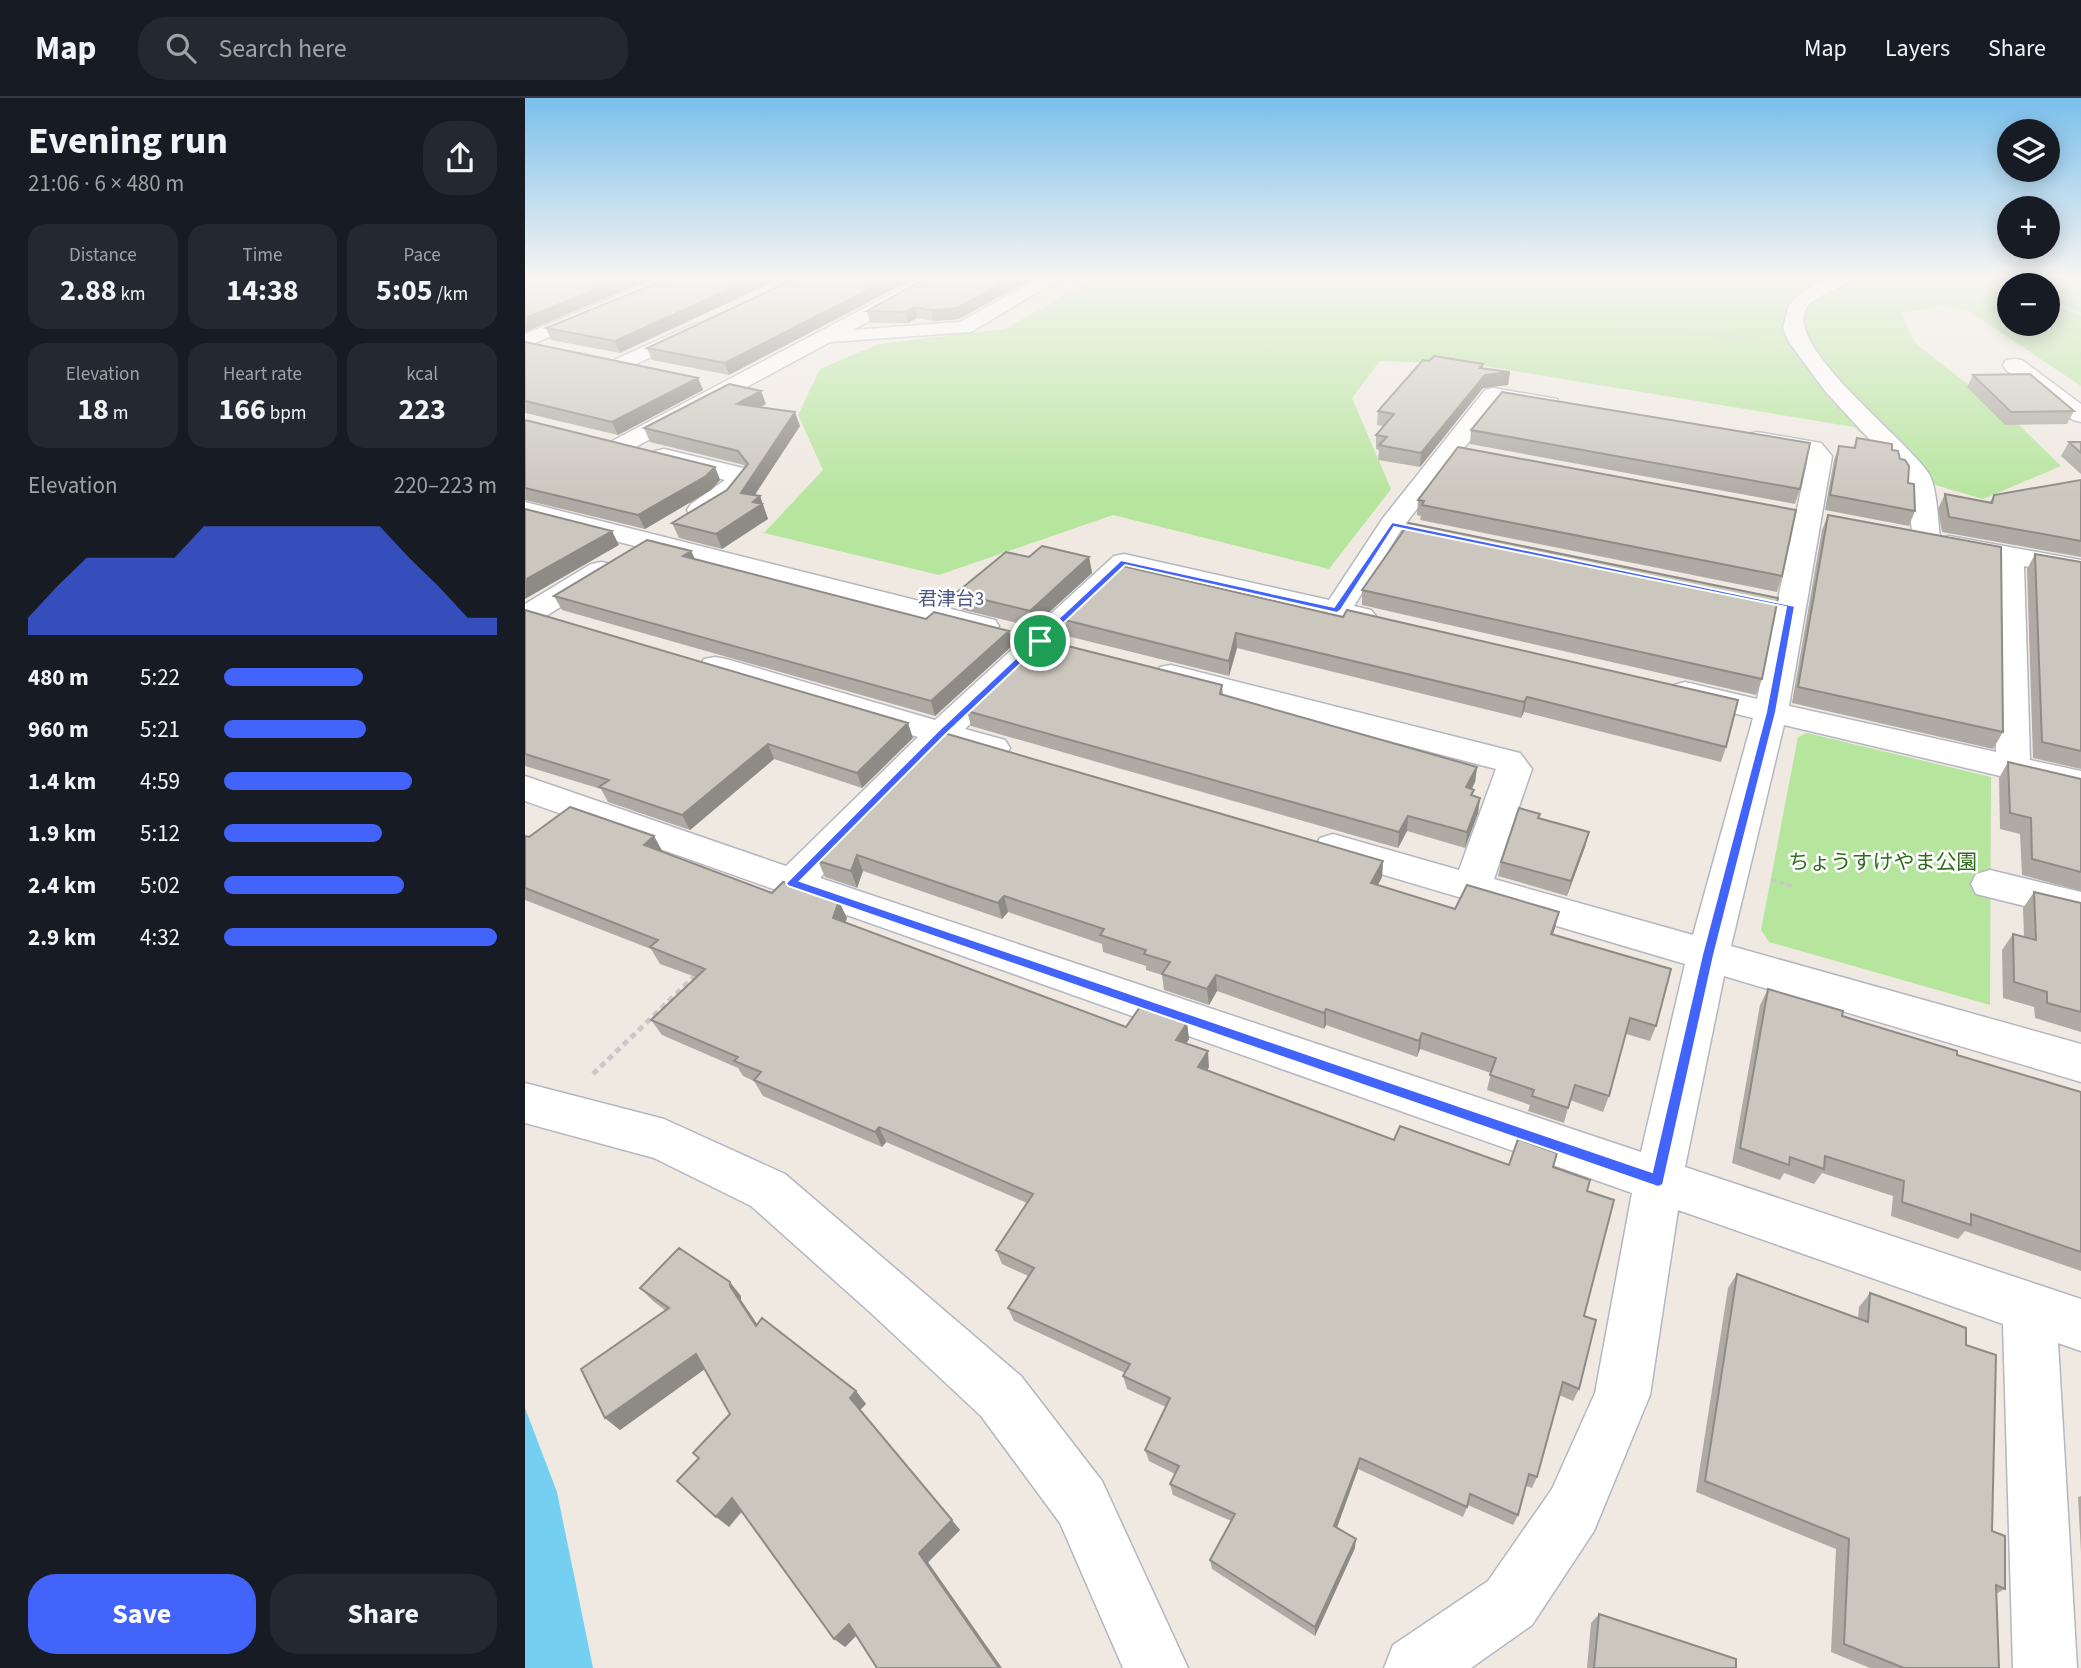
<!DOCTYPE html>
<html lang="en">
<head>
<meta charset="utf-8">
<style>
  :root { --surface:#171b24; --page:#242831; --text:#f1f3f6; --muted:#9ea1a6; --line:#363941; --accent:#4264fb }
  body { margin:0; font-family:"Source Sans 3","Noto Sans JP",sans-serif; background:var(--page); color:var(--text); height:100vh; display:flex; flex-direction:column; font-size:26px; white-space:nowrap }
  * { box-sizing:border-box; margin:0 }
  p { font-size:23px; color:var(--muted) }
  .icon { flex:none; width:38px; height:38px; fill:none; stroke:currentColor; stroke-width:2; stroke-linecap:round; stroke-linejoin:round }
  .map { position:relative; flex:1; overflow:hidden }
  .side { display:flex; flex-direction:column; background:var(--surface); width:525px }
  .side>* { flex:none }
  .controls { position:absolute; left:1472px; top:21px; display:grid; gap:14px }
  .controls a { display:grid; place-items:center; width:63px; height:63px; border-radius:50%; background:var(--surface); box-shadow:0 4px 18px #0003; font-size:35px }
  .pin { position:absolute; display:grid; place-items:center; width:60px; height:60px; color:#fff; margin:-30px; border:4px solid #fff; border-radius:50%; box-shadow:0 2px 7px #0007 }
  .round { display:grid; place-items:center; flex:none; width:74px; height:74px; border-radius:28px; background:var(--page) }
  .overview { display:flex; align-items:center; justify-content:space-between; height:119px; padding:0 28px }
  h1 { font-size:38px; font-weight:700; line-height:52px }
  .stats { display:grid; grid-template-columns:repeat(3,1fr); gap:10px; height:119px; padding:7px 28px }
  .stats div { display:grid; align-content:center; border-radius:18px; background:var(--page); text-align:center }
  .stats b { font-size:30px; font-weight:700 }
  .stats small { font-size:19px; font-weight:400 }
  .stats p { font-size:19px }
  .chart { height:196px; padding:14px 28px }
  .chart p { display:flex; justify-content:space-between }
  .chart svg { width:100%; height:126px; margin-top:7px; fill:var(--accent); opacity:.7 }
  .button { display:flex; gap:14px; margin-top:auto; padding:14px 28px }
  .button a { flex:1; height:80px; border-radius:28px; background:var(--accent); color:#fff; font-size:28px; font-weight:700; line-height:80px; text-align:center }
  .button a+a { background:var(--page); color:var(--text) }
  ul { padding:0 28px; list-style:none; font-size:23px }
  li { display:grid; grid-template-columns:112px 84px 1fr; align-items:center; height:52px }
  li i { height:18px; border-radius:9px; background:var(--accent) }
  header { display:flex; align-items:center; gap:42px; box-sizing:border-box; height:98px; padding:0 35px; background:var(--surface); border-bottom:2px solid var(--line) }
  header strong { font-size:33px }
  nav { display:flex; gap:38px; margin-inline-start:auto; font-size:24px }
  .search { width:490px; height:63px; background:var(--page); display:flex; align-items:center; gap:18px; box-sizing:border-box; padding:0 24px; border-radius:28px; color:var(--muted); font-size:26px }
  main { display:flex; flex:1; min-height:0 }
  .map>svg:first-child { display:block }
</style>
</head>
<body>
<header>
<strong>Map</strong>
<div class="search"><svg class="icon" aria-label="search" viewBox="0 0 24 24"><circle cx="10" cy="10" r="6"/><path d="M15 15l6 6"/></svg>Search here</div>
<nav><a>Map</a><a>Layers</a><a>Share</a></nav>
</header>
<main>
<section class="side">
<div class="overview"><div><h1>Evening run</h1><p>21:06 · 6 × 480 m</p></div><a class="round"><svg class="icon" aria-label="share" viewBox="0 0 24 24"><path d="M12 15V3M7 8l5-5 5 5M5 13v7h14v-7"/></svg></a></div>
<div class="stats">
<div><p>Distance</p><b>2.88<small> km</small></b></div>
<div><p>Time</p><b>14:38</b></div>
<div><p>Pace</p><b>5:05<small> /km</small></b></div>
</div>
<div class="stats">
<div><p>Elevation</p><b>18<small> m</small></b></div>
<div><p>Heart rate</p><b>166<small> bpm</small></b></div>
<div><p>kcal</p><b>223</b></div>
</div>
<div class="chart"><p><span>Elevation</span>220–223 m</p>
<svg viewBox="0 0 160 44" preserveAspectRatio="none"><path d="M0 44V38L10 27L20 17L30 17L40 17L50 17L60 6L70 6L80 6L90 6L100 6L110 6L120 6L130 17L140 27L150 38L160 38V44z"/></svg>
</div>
<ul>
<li><b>480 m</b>5:22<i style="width:51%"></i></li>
<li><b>960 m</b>5:21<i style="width:52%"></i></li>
<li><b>1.4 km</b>4:59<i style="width:69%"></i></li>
<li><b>1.9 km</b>5:12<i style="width:58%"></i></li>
<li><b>2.4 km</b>5:02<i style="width:66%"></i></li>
<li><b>2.9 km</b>4:32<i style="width:100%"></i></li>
</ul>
<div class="button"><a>Save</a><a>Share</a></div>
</section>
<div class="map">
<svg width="1556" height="1570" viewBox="0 0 1556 1570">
  <rect width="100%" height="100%" fill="#efe9e1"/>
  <path fill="#b6e59e" d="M571,179H1491L1499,187H1484V226H1522L1523,203L1556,218V288L1444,213L1418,208L1376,215L1390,245L1493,326L1536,368L1458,401L1387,380L1329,329L948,266L855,263L827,300L866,391L804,471L588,417L414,477L239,435L298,372L273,317L295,271L354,246L480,231Z
    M1496,179H1556V215L1523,201L1522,187H1504Z
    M1282,635L1466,679L1465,907L1244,844L1236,832L1273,639Z"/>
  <path fill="#75cff0" d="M0,1310L32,1394L68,1570H0Z"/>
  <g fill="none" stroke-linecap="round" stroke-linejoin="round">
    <g stroke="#b4b7c1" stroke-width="3">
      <path id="minor" d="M139,179H164L161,183L0,249V236Z
        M398,179H421L328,232L435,224L516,179H538L446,234L305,244L105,352H89L85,347L89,342Z
        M1305,179H1328C1317,194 1288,195 1280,213C1264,253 1383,342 1404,376C1412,389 1413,424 1415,440L1424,438L1556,462V478L1499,468L1505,662L1556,673V697L1259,627L1206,848L1556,946V984L1199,878L1160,1069L1556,1201V1253L1533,1245L1552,1570H1488L1478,1226L1153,1112L1125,1297L1069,1433L1007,1527L946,1570H859L868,1547L963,1483L1027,1391L1070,1295L1107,1095L0,703V678L261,768L393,639L179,575L174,568L179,561L190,559L201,561L410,622L589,458L599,456L804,502L858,420L960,292L968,290L1032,301L1035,306L1032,311L1024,313L974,305L878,429L829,508L846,512L851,518L846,524L836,527L605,474L440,631L480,642L485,650L480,658L468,661L423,648L295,780L1116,1054L1160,866L795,758L789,749L795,740L808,736L934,772L971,671L635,583L630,576L635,569L646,567L995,655L1007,671L969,781L1168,837L1228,620L1149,601L1144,594L1149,587L1160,584L1232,601L1283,359L1280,356L1224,346L1220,341L1224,336L1232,334L1296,345L1307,358L1264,608L1471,654V463L1414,452L1412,448L1402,450L1392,448L1388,442L1381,381L1300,293L1264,244L1258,230L1264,207L1275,195Z
        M171,225L178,227L181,231L178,235L105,269H91L87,265L91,261Z
        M1489,261L1497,262L1556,306V324L1548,322L1481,272L1478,267L1481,262Z
        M139,351L218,370L226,382C214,400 188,423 166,418L162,412L166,406L200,382L130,363L127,358L130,353Z
        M0,404L470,522L474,528L470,534L459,537L0,420Z
        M76,464L86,466L90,472L86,478L16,521L0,522V506L66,466Z
        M1465,772L1556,794V822L1451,796L1446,786L1451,776Z
        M0,985L139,1021L260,1076L496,1278L577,1383L663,1570H598L535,1425L456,1318L347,1216L226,1108L129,1060L0,1025Z"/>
    </g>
    <path stroke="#c9c9c9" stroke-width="2.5" stroke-dasharray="2.5 2" stroke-linecap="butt" d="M1100,231L1235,240"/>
    <path stroke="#c9c9c9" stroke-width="3.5" stroke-dasharray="4.5 3.5" stroke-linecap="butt" d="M1247,782L1267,788"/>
    <path stroke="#c9c9c9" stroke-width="5" stroke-dasharray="6 4.5" stroke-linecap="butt" d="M68,976L173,875"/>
    <use href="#minor" fill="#fff" fill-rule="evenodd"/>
  </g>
  <path fill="#afaba4" d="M146,179L95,255L26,242L21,230Z
    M274,179L204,277L127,262L122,250Z
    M403,179L434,221L408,223L392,220L383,225H345L342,213Z
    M0,244L173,280L178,292L93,337L0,315Z
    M904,263L958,266V270L985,274L983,287L958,290L895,369L853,362L854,352L851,351V337L858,328L852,327L853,313Z
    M1448,277L1549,313L1542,326L1480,327L1442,289Z
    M241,306L235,309L275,328L229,397L235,398L243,421L197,451L154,440L147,425L202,392L220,370L219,367L125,344L119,330Z
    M0,322L190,369L195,382L186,392L120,431L0,402Z
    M946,332L1275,391L1270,406L945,346Z
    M1332,340L1367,352L1375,361L1390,413L1384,428L1300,412L1309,362L1314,348L1328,350Z
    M1544,344H1556V376L1536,358Z
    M1556,382V459L1417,434L1413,411L1420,396L1465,404L1469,397Z
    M893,402L1257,478L1252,494L895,422L896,418L892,417Z
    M1303,417L1478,634L1468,651L1267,605L1297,432Z
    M166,453L170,461L401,521L484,533L488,547L410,618L37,512L29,498Z
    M1510,456L1556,464V671L1508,660L1502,471Z
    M504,459H564L567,475L508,529L435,511L431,495Z
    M837,492L1237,581L1231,597L837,507Z
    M0,512L388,640L337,690L249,661L165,732L83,704L76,691L0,668Z
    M818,519L1201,649L1196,664L999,614L996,620L712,550L704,578L542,538L540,522Z
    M697,587L698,597L952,669L950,684L947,691L948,698L955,700L953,715L940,750L882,733L873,750L446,628L442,613Z
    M419,635L858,763L857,779L853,787L930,811L1034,814L1028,836L1131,928L1125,943L1101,936L1084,998L1078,1014L1045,1002L1039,1025L1003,1013L1005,1007L962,992L966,975L895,951L892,959L801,927L799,931L692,893L684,907L639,892L637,877L621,872V868L578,854L577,846L483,814L477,821L338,773L332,790L300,779L293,763Z
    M1483,664L1556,681V793L1497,777L1495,736L1475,731L1474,680Z
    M1015,716L1014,720L1064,734L1060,749L1042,798L973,778L976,764Z
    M0,738L4,739L129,738L138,754L247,795L322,820L320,824L601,929L662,925L664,941L661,946L684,969L682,973L869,1042L984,1067L1028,1069L1062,1093L1059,1218L1054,1291L1048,1303L1034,1297L1012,1379L1007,1390L1001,1388L993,1417L988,1427L943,1407L938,1419L833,1371L812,1429L830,1450L790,1538L687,1471L685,1462L706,1423L648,1397L645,1386L650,1376L624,1363L620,1352L641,1309L602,1291L598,1278L600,1275L489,1223L483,1210L503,1178L477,1166L471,1152L502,1105L361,1044L357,1049L238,998L229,983L218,978L213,970L137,937L126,922L171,879L135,866L126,851L0,802Z
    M1509,794L1556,805V934L1510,920L1509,909L1478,900L1477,852L1488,836L1499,839L1498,810Z
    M1243,891L1432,957L1556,994V1173L1440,1133L1433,1141L1366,1118L1368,1098L1297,1075L1289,1086L1259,1075L1255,1082L1207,1065L1235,907Z
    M1212,1176L1333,1220L1334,1209L1345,1195L1441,1247L1467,1433L1480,1491L1471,1496L1474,1570H1345L1306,1554L1311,1451L1171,1394L1203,1190Z
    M115,1190L216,1198V1202L232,1226L331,1293L341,1306L335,1312L435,1432L320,1549L217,1414L204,1429L174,1360L205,1316L180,1271L95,1332L80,1320L141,1213L128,1203Z
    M1556,1398V1455L1553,1399Z
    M1074,1516L1211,1570H1062L1066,1525Z"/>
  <path fill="#8e8b86" d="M100,179H132L0,234V220Z
    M231,179H259L95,255L90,243Z
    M368,179H392L204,277L200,265Z
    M488,179H511L434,221L408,223L406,212Z
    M390,209L392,220L383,225L380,214Z
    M985,274L983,287L958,290L895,369L896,355L960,277Z
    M173,280L178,292L93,337L87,324Z
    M236,293L241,306L217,319L212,306Z
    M270,314L275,328L222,409L216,395Z
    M190,369L195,382L186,392L120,431L113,417Z
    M235,398L243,421L197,451L191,436L228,404Z
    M87,433L94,447L0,501V482Z
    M166,453L173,467L158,458Z
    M564,459L567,475L508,529L505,513Z
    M484,533L488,547L410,618L406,603Z
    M711,535L712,550L704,578V563Z
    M1002,599L999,614L996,620L999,604Z
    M383,625L388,640L337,690L332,675Z
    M243,646L249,661L165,732L157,717Z
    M952,669L950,684L939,705L941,689Z
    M955,700L953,715L940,750L942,734Z
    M883,718L882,733L873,750L874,734Z
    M1064,734L1060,749L1042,798L1046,783Z
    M129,738L138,755L119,747Z
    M332,757L338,773L332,790L326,773Z
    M858,763L857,779L845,802L846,785Z
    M479,798L483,814L477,821L473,805Z
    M314,803L322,820L316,836L308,820Z
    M1034,814L1030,830L1022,852L1026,836Z
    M691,877L692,893L684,907L682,891Z
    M801,911V927L799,931V915Z
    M662,925L664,941L653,958L651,942Z
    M897,935L895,951L892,959L894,943Z
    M683,953L684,969L675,985L673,969Z
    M354,1029L361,1044L357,1049L350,1034Z
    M205,1184L216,1198V1202L242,1241L231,1228L205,1188Z
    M171,1256L184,1268L95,1332L80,1320Z
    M331,1293L341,1306L335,1312L325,1300Z
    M835,1360L833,1371L809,1438V1428Z
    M207,1400L219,1410L204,1429L191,1419Z
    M427,1422L435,1432L403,1464L477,1570H474L394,1455Z
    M831,1441L830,1450L790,1538V1529Z
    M324,1526L335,1534L320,1549L309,1541Z"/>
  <path fill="#cbc7bf" stroke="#8e8b86" stroke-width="2" d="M9,179H100L0,220V182Z
    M146,179H231L90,243L21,230Z
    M274,179H368L200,265L122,250Z
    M403,179H488L432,210L406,212L390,209L380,214L342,213Z
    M0,244L173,280L87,324L0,303Z
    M909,258L958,266L955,270L985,274L960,277L896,355L854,347L862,339L851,337L869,316L853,313L898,262L904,263Z
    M1505,276L1549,313L1486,314L1448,277Z
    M204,286L236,293L212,306L270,314L216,395L235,398L228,404L237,406L191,436L147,425L202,392L223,366L213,353L119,330Z
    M977,294L1285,345L1275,391L946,332Z
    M0,322L190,369L181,378L113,417L0,390Z
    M1332,340L1367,346V352L1373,353L1375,361L1380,362L1384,368L1383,385L1389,386L1390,413L1305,397L1314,348L1330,350Z
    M1544,344H1556V355Z
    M933,349L1271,412L1257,478L897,407L899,403L893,402Z
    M1556,382V443L1424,419L1420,396L1467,405L1469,397Z
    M0,411L87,433L0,482Z
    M1303,417L1476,449L1478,634L1273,589Z
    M884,425L1253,500L1237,581L837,492Z
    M122,442L166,453L158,458L401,521L409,514L484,533L406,603L29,498Z
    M517,448L564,459L505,513L431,495L481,454L504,459Z
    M1510,456L1556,464V653L1517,644Z
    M598,468L818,519L822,512L1213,602L1201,649L1002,599L999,604L711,535L704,563L540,522Z
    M0,512L383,625L332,675L243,646L157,717L74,689L84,682L0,656Z
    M519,542L697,587L695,596L952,669L941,689L949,692L946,697L955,700L942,734L883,718L874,734L442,613Z
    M419,635L858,763L846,785L930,811L942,787L1034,814L1026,836L1146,871L1131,928L1105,920L1084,998L1050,987L1043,1010L1007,998L1009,992L965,977L971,960L897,935L894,943L801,911L799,915L691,877L682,891L637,876L645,864L619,856L621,852L575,837L579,831L479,798L473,805L332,757L326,773L293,763Z
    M1483,664L1556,681V774L1507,761L1506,720L1485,715Z
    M45,709L129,738L119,747L247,795L258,784L314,803L308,820L601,929L615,909L662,925L651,942L683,953L673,969L869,1042L875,1028L984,1067L993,1041L1032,1055L1028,1069L1065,1082L1062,1093L1089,1102L1059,1218L1071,1222L1054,1291L1038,1284L1012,1379L1004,1376L993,1417L945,1396L942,1409L835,1360L809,1428L831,1441L790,1529L685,1462L710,1416L645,1386L654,1368L620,1352L645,1300L598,1278L605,1266L483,1210L509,1170L471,1152L508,1096L354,1029L350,1034L229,982L236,974L209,963L213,959L126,922L180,871L125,849L133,842L0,790V738L4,739Z
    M994,710L1015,716L1013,720L1064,734L1046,783L976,764Z
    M1509,794L1556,805V914L1522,905V894L1489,884L1488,836L1511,842Z
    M1243,891L1318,913L1317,918L1432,953V957L1556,994V1154L1446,1116V1127L1377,1104L1379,1083L1300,1058L1299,1071L1265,1059L1264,1067L1215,1050Z
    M154,1150L205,1184V1188L231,1228L237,1220L331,1293L325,1300L427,1422L394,1455L474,1570H352L324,1526L309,1541L207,1400L191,1419L152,1383L174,1360L168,1355L205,1316L171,1256L80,1320L56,1271L144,1210L115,1190Z
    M1212,1176L1343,1224L1345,1195L1441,1230V1247L1471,1257L1467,1433L1480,1438V1491L1471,1487L1474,1570H1379L1319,1546L1324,1441L1180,1383Z
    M1074,1516L1211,1561V1570H1069Z"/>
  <linearGradient id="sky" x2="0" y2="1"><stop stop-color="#7abfeb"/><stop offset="0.45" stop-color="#f8f5f2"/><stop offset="1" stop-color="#f8f5f2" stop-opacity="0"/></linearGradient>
  <rect width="1556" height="399" fill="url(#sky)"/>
  <path fill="#4264fb" stroke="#fff" stroke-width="2" fill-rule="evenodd" d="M867,424L1270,508L1251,614L1189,857L1138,1087L1133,1089L263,788L261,785L413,633L596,462L809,509ZM869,429L1261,509L1241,614L1177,857L1127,1074L275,783L420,637L600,467L812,515L816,512Z"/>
  <g text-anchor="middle" stroke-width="5" stroke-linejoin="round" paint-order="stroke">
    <g font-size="19" fill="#4d5680" stroke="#fff">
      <text x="426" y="507">君津台3</text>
    </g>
    <g font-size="21" fill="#2c6e1b" stroke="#fff">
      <text x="1358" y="771">ちょうすけやま公園</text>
    </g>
  </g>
</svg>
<div class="controls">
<a><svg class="icon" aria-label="layers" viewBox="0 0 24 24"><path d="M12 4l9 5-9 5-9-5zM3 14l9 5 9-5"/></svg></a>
<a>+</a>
<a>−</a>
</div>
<div class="pin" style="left:515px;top:543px;background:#1e9e55"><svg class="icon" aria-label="arrive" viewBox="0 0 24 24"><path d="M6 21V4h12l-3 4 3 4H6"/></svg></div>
</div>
</main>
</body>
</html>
